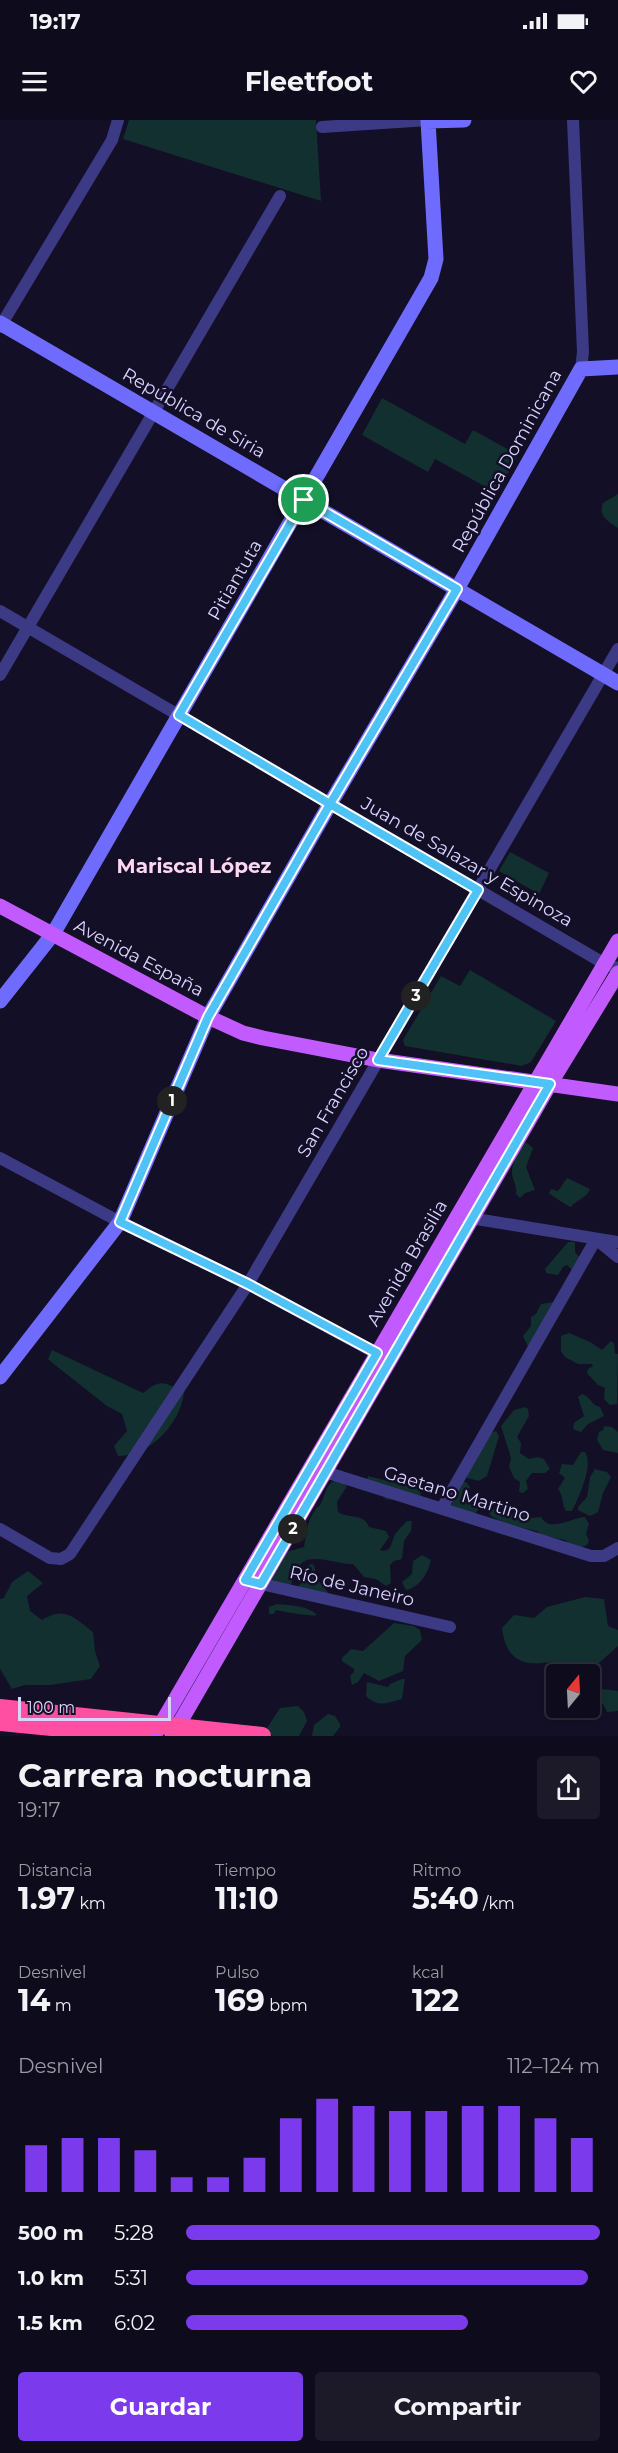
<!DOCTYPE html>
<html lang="es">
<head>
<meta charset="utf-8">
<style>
  :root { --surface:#0e0b1c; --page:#1c1929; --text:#f1f3f6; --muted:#9b9ba3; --line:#2e2b3b; --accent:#7c3aed }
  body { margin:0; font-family:Montserrat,sans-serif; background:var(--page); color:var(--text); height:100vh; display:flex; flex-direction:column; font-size:22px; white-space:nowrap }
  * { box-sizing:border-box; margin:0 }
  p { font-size:20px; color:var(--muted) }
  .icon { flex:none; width:33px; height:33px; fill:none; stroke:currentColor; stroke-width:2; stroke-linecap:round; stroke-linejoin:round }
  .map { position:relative; height:1616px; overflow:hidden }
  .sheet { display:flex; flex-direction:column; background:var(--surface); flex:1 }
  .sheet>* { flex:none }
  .needle { width:39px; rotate:18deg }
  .buttons { position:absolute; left:546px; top:1544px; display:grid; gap:12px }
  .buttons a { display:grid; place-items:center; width:54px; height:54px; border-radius:6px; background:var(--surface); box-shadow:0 3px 9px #0003,0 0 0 2px var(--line); font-size:30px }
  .scale { position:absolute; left:18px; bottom:15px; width:153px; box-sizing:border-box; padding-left:6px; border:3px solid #d9d4ff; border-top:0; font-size:16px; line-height:21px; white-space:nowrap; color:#d9d4ff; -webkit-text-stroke:4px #130f26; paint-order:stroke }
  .pin { position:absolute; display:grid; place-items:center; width:51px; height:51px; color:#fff; margin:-26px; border:3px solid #fff; border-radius:50%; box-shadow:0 2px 6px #0007 }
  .km { position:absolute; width:30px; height:30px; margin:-15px; border-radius:50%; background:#222; color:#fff; font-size:16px; line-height:30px; text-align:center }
  .round { display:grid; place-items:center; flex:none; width:63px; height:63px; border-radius:6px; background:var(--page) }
  .headline { display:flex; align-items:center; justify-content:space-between; height:102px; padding:0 18px }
  h1 { font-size:33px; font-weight:700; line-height:45px }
  .figures { display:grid; grid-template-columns:repeat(3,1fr); gap:9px; height:102px; padding:6px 18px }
  .figures div { display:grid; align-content:center }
  .figures b { font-size:30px; font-weight:700 }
  .figures small { font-size:16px; font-weight:400 }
  .figures p { font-size:16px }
  .chart { height:168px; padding:12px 18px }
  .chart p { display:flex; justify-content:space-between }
  .chart svg { width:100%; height:108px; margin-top:6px; stroke:var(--accent); stroke-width:6 }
  .action { display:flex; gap:12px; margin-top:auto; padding:12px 18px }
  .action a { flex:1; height:69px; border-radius:6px; background:var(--accent); color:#fff; font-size:24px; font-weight:700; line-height:69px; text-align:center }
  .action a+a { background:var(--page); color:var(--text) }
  ul { padding:0 18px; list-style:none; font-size:20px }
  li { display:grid; grid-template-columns:96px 72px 1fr; align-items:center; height:45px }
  li i { height:15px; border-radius:8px; background:var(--accent) }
  .status { display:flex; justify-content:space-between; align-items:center; height:42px; padding:0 30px; background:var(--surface); direction:ltr }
  .status svg { height:16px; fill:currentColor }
  header { display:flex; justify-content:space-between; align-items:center; height:78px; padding:0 18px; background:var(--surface); font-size:27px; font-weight:700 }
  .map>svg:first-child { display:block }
</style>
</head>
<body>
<div class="status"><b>19:17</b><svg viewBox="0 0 49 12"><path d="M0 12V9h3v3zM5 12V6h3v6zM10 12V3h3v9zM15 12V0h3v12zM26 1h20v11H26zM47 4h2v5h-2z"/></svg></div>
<header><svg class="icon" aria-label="menu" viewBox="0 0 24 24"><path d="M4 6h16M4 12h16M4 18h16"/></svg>Fleetfoot<svg class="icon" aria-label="heart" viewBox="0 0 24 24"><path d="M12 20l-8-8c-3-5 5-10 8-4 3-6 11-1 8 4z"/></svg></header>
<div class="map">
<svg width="618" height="1616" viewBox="0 0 618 1616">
  <rect width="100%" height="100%" fill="#130f26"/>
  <path fill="#12302f" d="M129,0H316L321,81L123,19Z
    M382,278L465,324L473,310L518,335L497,373L435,339L428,352L362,315Z
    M618,374V408C608,401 598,397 603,383Z
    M510,732L549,753L539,774L499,751Z
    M470,850L556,901L531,942L522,946L405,926L403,920L441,856L460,866Z
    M526,1022L533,1028L526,1047L535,1070L525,1073L520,1078L516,1074C517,1066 513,1061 512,1054C511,1043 520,1030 526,1022Z
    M567,1058L590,1069C586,1079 577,1079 571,1087C569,1087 551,1075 549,1073L551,1069L558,1071Z
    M568,1122H575V1132L579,1137L572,1150L567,1145L563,1147L558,1155L546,1153L545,1149Z
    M553,1182L529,1229L523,1216L531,1206V1197L536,1194L541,1184Z
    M569,1213L590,1222L602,1230L611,1221L614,1223L615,1233L618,1234L617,1284L610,1285L604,1279L605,1268L598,1265L587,1253L588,1249L593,1246L592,1244H578L565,1237L561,1231V1216Z
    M52,1230L143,1273C161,1258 165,1262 184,1273C180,1304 150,1336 118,1336L114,1326L127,1311L122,1294L107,1286L55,1245L48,1239Z
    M582,1274C590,1276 591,1285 600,1287L604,1296L588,1304L581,1312L573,1309L574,1303L584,1296L578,1277Z
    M525,1287L528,1289L529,1296L517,1317L521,1323L520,1333L529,1339L538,1337L544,1339L550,1349L545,1353H532L526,1361L528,1369L523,1373L519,1372L520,1362L514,1358L509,1347L511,1338L501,1306L514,1290Z
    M604,1306L612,1307L618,1312V1333L603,1330L597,1320L599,1312L603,1310Z
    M496,1311L499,1316L487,1356L479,1361L467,1358L465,1355L490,1313Z
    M581,1332H585C594,1345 579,1377 572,1391H566C561,1383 564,1376 558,1369L565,1358L559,1353L562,1344L573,1345Z
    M595,1349L607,1352L611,1357L603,1373L598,1392L590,1396L578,1390V1387L587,1377L590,1357Z
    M368,1356L416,1368L421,1373L420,1377L395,1380L385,1379L384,1373L367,1361Z
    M337,1359L347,1366L337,1382L338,1392C349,1399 364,1393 369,1407L386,1411L389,1417L380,1430C393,1433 390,1422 396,1413C399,1409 403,1405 407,1401H412L411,1411L404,1421L402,1439L394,1441L390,1445L391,1463L386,1466L376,1459L364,1457L353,1444C339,1445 312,1432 301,1444C293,1452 293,1465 286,1474L258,1450L282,1433L304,1427C306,1415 307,1401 315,1390C318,1386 319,1387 321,1383C327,1372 324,1366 337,1359Z
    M462,1362H466L470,1367L465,1377L477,1385L478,1390L474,1395L449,1386L453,1383L450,1378Z
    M495,1388L508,1395L521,1392L531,1398L541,1397C550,1413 570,1398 585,1397L589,1404L586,1414L589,1421L587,1425L582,1427L571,1425L565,1420L541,1415L537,1411L508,1405L491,1396L489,1393Z
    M422,1435L431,1440C428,1453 421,1465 408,1470L405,1469L402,1462L412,1454L413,1441Z
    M311,1444L314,1445L317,1459L330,1475L325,1482L310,1481L298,1470V1466L305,1460L308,1446Z
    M28,1451L43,1463L27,1476L30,1491L42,1500C66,1486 73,1497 93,1512L95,1531L100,1546L91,1559L50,1565H25L12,1569L0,1549V1479L4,1478L12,1462Z
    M585,1477L604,1479L608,1506L618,1510V1526L599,1543L593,1554H563L550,1542C520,1547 506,1538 502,1508L514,1495L534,1498L547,1487Z
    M277,1484C289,1485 310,1486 317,1495C312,1497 285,1492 276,1490L274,1494H269V1487Z
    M394,1503L414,1506L420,1510L422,1520L405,1536L403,1551L379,1561L364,1553L358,1562L352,1565L350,1556L354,1552V1549L342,1541V1538L351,1529L363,1531Z
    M402,1559H405L402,1579C387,1583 379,1588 366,1576L367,1562L388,1567L390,1564Z
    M593,1564L602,1569L618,1571V1591L607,1592L603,1584L590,1582V1565Z
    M298,1586L304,1592L307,1601L299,1616H272L267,1608L280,1588Z
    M328,1594L335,1596L340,1604V1607L333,1616H312L314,1605Z"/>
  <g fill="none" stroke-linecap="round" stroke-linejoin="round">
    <path stroke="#3d3a85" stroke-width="12" d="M573,0L583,232L581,249
      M322,7L428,0
      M0,207L112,20L118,0
      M0,491L605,844L618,848
      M0,555L280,76
      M0,1038L120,1102L248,1164L383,1237
      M464,1097L618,1122
      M319,1350L591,1436H604L618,1428
      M442,1388L596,1119L618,1137
      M0,1409L50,1438L61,1439L70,1434L248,1164L618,529
      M253,1462L450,1507"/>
    <path stroke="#6f6bff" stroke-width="15" d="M0,203L618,563
      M0,881L53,814L431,158L436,139L428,1L464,0
      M0,1257L120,1102L208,897L330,684L457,469L581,249L618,247"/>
    <path stroke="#c25bff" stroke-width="15" d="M0,786L208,897L243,913L263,918L378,940L618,974
      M154,1616L618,821
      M172,1616L550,964L618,853"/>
    <path stroke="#ff4fa3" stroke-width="18" d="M0,1588L262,1616
      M0,1602L143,1616"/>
  </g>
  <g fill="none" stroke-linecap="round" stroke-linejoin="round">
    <g stroke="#fff" stroke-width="12">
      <path id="route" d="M304,380L179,595L330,684L208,897L120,1102L248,1164L377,1233L245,1460L261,1464L550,964L378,940L478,770L330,684L457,469L304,380"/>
    </g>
    <use href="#route" stroke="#4fc3f7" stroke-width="8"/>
  </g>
  <g text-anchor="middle" stroke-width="5" stroke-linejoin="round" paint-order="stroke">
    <g font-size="18" fill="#d9d4ff" stroke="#130f26">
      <text transform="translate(194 293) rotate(30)" y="6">República de Siria</text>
      <text transform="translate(507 341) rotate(-61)" y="6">República Dominicana</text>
      <text transform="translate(235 460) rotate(-60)" y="6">Pitiantuta</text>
      <text transform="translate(467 742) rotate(30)" y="6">Juan de Salazar y Espinoza</text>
      <text transform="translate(139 838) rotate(28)" y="6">Avenida España</text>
      <text transform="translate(333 982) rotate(-60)" y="6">San Francisco</text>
      <text transform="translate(407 1143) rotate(-60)" y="6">Avenida Brasilia</text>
      <text transform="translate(457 1374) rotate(17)" y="6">Gaetano Martino</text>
      <text transform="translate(352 1466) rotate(13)" y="6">Río de Janeiro</text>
    </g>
    <g font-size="20" font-weight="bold" fill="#ffd6f0" stroke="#130f26">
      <text x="194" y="753">Mariscal López</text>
    </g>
  </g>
</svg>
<div class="buttons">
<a><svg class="needle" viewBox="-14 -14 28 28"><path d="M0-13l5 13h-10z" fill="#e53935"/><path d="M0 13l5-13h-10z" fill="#9b9ba3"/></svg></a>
</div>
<div class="scale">100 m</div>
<div class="pin" style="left:304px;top:380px;background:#1e9e55"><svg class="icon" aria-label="arrive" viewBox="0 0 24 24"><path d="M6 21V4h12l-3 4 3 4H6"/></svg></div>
<b class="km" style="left:172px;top:981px">1</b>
<b class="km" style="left:293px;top:1409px">2</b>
<b class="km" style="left:416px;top:876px">3</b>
</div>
<section class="sheet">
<div class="headline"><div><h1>Carrera nocturna</h1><p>19:17</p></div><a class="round"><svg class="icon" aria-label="share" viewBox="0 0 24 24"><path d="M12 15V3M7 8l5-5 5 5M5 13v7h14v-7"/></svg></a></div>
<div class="figures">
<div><p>Distancia</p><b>1.97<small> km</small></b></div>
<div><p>Tiempo</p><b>11:10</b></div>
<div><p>Ritmo</p><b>5:40<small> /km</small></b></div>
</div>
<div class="figures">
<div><p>Desnivel</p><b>14<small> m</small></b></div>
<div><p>Pulso</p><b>169<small> bpm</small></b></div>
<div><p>kcal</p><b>122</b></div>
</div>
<div class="chart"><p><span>Desnivel</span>112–124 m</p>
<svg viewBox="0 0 160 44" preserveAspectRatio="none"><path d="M5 44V25M15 44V22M25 44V22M35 44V27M45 44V38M55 44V38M65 44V30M75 44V14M85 44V6M95 44V9M105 44V11M115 44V11M125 44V9M135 44V9M145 44V14M155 44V22"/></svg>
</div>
<ul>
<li><b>500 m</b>5:28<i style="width:100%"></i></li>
<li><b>1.0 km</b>5:31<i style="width:97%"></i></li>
<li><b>1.5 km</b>6:02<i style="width:68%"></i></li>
</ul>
<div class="action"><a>Guardar</a><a>Compartir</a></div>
</section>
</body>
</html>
